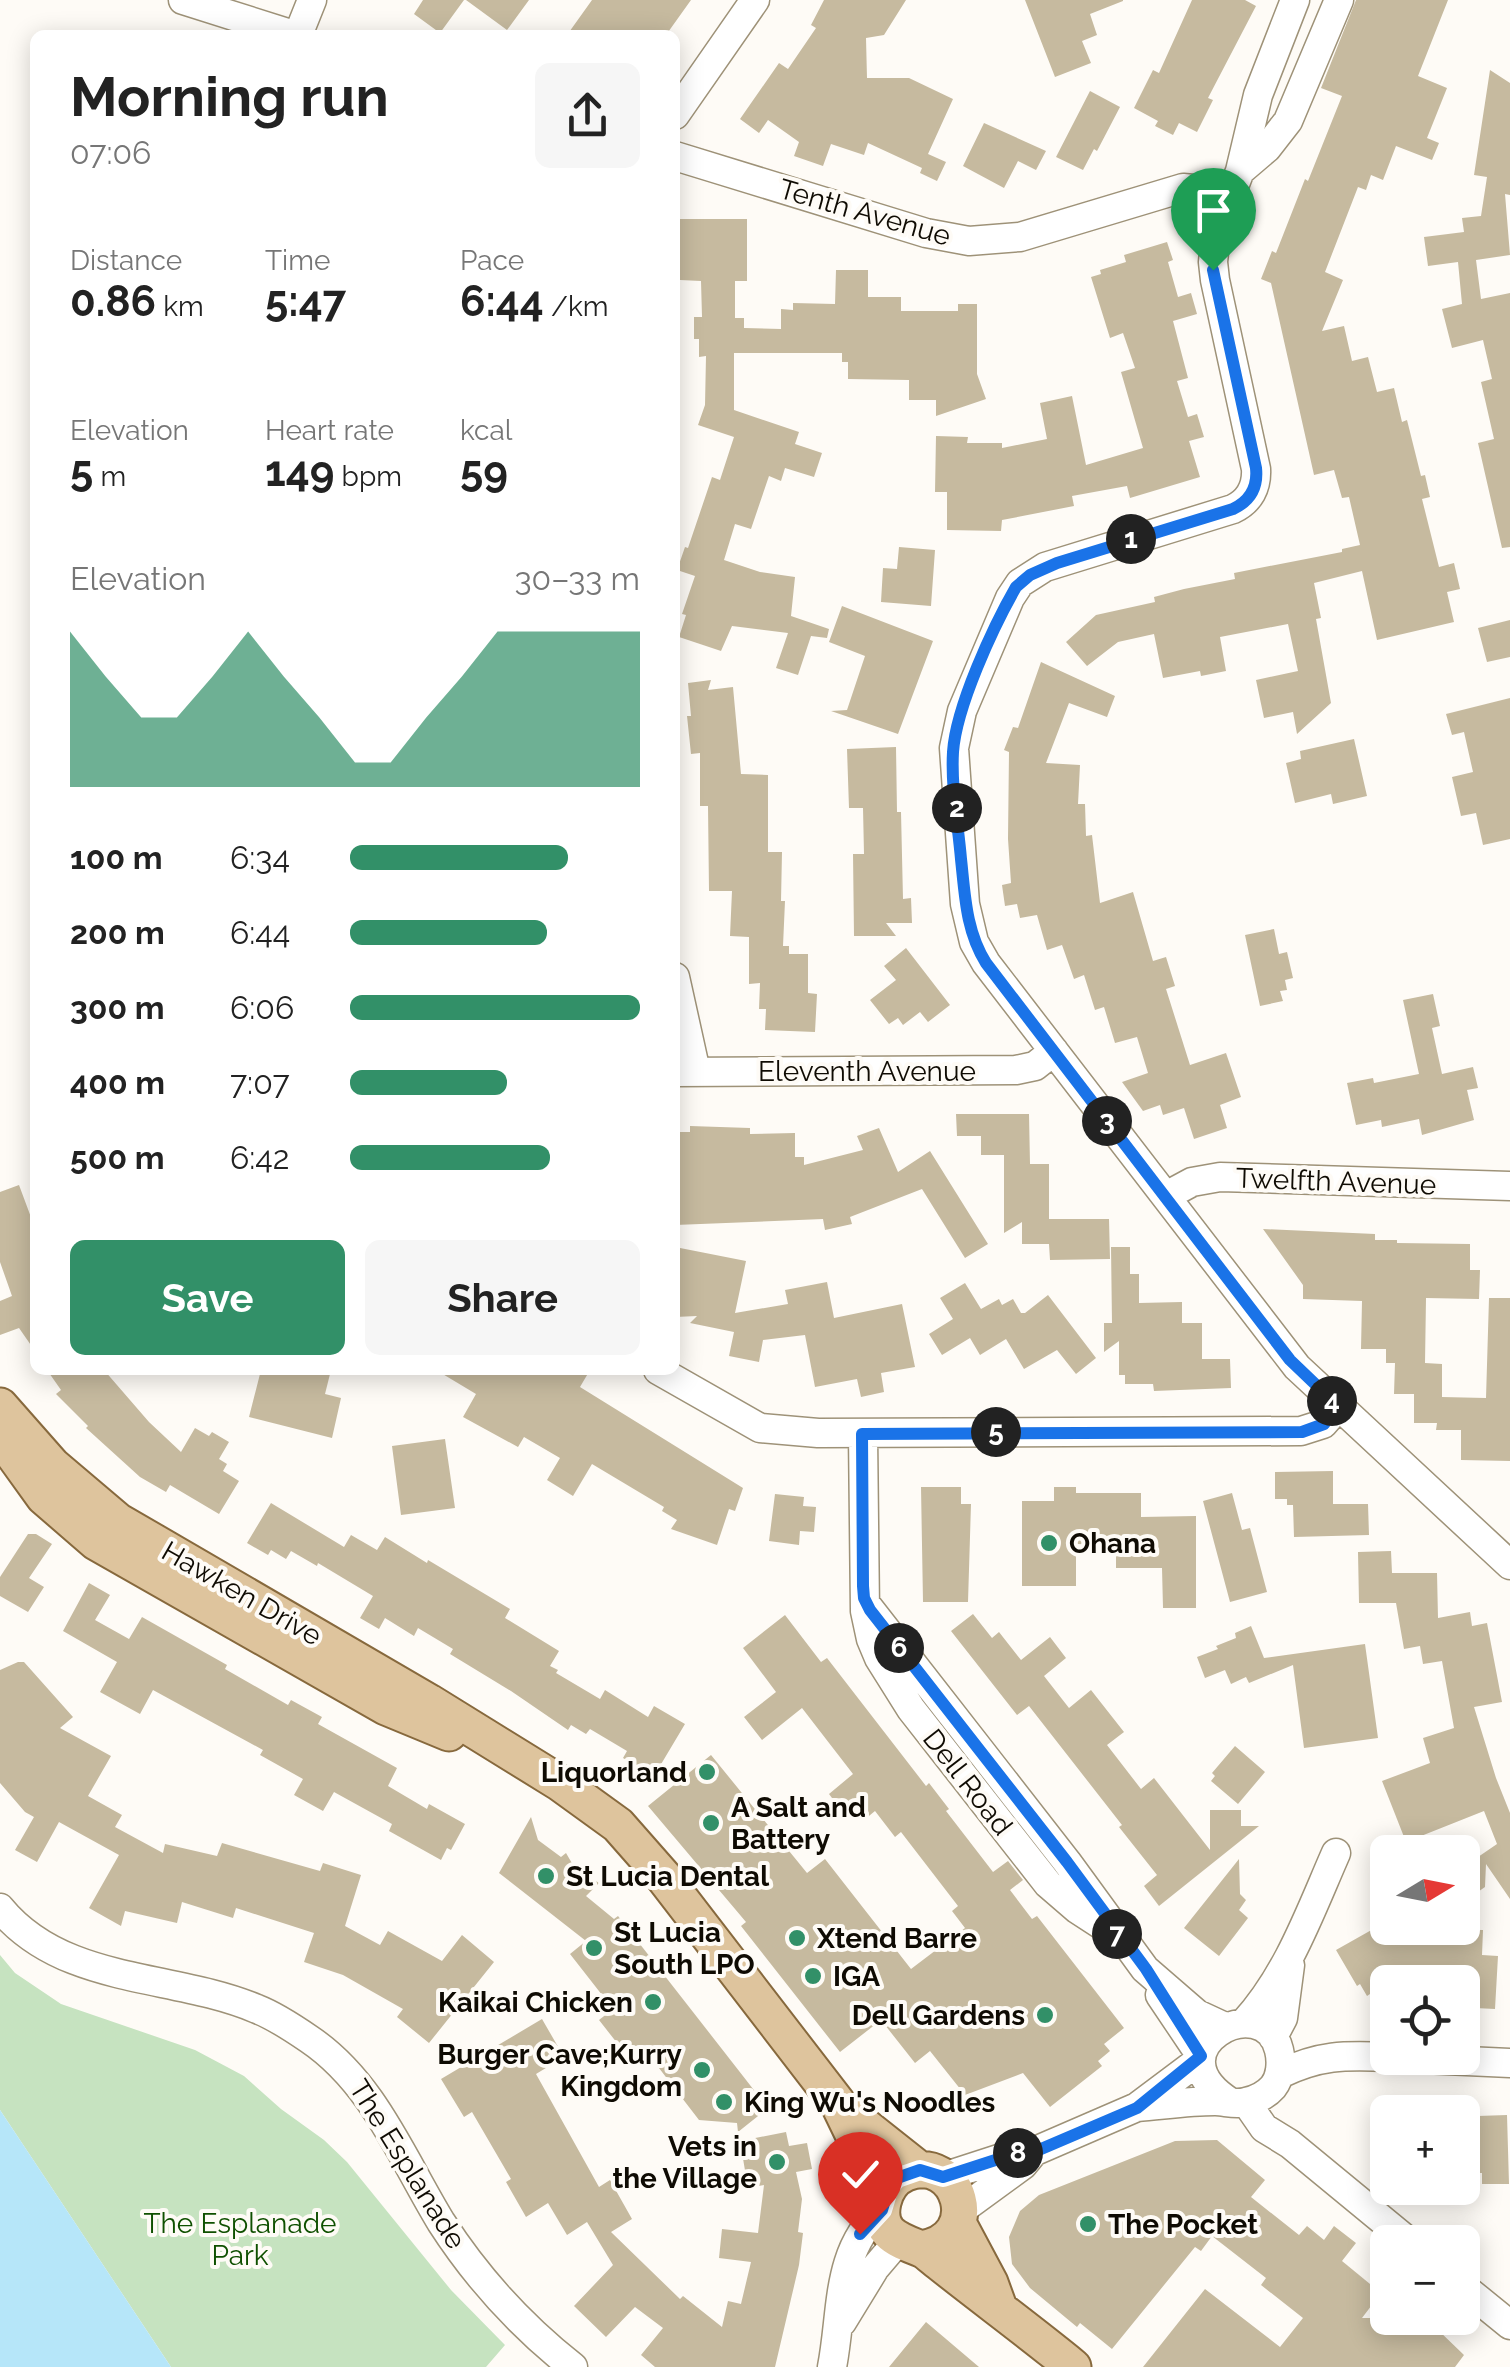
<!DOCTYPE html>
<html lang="en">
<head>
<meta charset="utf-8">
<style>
  :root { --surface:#fff; --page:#f6f6f6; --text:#222; --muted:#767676; --accent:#329068 }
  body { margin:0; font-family:Raleway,sans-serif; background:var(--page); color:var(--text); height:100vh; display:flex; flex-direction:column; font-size:38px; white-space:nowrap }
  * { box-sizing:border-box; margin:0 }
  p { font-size:32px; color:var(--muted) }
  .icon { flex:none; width:55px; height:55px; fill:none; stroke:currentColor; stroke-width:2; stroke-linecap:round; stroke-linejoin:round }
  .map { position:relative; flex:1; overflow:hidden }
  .details { position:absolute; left:30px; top:30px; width:650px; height:1345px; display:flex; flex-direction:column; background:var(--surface); border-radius:15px; box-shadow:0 5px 25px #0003 }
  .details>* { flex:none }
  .needle { width:65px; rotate:80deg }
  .buttons { position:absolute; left:1370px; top:1835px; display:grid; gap:20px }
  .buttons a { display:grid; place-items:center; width:110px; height:110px; border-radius:15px; background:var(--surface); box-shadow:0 5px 25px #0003; font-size:50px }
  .pin { position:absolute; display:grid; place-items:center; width:85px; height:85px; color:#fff; margin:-102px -42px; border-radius:50% 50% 50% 0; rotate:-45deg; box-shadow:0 0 10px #0007 }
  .pin .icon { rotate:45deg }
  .km { position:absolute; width:50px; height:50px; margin:-25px; border-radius:50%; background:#222; color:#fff; font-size:28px; line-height:50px; text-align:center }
  .round { display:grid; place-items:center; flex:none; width:105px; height:105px; border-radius:15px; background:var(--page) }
  .summary { display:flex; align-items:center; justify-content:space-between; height:170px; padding:0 40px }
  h1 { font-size:55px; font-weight:700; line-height:75px }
  .figures { display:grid; grid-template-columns:repeat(3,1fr); gap:15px; height:170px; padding:10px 40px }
  .figures div { display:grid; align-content:center }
  .figures b { font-size:42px; font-weight:700 }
  .figures small { font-size:28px; font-weight:400 }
  .figures p { font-size:28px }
  .chart { height:280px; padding:20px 40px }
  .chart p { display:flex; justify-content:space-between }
  .chart svg { width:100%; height:180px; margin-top:10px; fill:var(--accent); opacity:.7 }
  .cta { display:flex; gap:20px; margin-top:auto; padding:20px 40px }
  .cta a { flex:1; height:115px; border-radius:15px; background:var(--accent); color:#fff; font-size:40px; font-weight:700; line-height:115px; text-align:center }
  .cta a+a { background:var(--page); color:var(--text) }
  ul { padding:0 40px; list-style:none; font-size:32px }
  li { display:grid; grid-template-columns:160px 120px 1fr; align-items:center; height:75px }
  li i { height:25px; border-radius:12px; background:var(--accent) }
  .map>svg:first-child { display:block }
</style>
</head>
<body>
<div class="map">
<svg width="1510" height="2367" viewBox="0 0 1510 2367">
  <rect width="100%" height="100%" fill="#fefbf6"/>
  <path fill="#c6e3c0" d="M0,1955L15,1973L61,2004L195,2050L244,2076L281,2109L324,2140L347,2162L451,2290L505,2345L486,2367H171L0,2110Z"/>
  <path fill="#b6e6f9" d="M0,2110L171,2367H0Z"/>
  <path fill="#c6ba9f" d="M423,0H464L440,33L414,14Z
    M466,0H529L507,30Z
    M592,0H691L666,35H567Z
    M824,0H906L884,35L866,38L867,78H909L953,99L928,154L946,162L937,181L920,173L922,168L868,143L864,155L831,144L823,166L794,156L799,142L768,120L759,133L740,119L779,63L788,69L816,28L811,25Z
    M1025,0H1123V1L1090,14L1097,35L1082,41L1091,63L1055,77Z
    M1192,0H1245L1256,6L1208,98L1213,100L1197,132L1179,123L1173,135L1155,126L1158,121L1134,108L1153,70L1159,73Z
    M1356,0H1448L1418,76L1447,88L1427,138L1439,143L1432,160L1396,146L1383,180L1371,175L1366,190L1358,187L1325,272L1343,280L1322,331L1344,326L1352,361L1368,357L1377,392L1394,388L1402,422L1407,420L1421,476L1425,475L1430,497L1422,499L1439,567L1454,563L1460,589L1447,592L1454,622L1377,640L1362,571L1314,583L1321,618L1316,619L1331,703L1297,734L1293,712L1264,718L1256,680L1298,671L1288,624L1220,637L1226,671L1201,676L1200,671L1163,678L1154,634L1118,642L1087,666L1066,642L1096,615L1155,602L1154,597L1184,589L1235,579L1234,573L1342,552V549L1360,545L1349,497L1342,498L1334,470L1314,475L1271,283L1261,279L1272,251L1276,253L1305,179L1308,181L1342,96L1321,88Z
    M1490,70L1510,83V195L1505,194L1510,255L1476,260L1481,299L1510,293V547L1502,548L1478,443L1494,439L1481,382L1492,379L1483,340L1452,348L1442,309L1462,304L1458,262L1428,266L1424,237L1464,232L1462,218L1481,216L1487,177L1474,175Z
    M1090,91L1120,107L1097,151L1094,149L1083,170L1056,157Z
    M984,123L1046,151L1036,170L1018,161L1004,188L963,166Z
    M680,219H747V281H735V318H744V328L781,329V309L793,310V303L835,304L836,270H868V297H901V311H958V304H977V374L986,399L936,416V400H909V380L848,379V362H842V353H734V410L799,432L795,444L822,453L814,477L785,468L781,481L769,476L751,529L735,524L724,560L760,572L795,577L791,616L829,629L827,638L811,636L798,675L776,668L788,633L732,626L721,651L679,637L686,615L682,614L695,576L677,570L685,547L688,548L712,477L720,480L734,437L698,425L705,405L706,356L699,357V339H694V317H702L701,281L680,280Z
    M1167,242L1173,260L1168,262L1178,297L1191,293L1197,314L1173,321L1188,378L1177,381L1188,417L1197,414L1204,437L1189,441L1200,477L1130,498L1127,486L1072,496L1074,506L1002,520L1001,531L947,530V492H935L936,436L968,437L967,443H1002V448L1047,439L1040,403L1072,396L1086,465L1143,448L1121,372L1135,368L1123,333L1110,338L1091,277L1101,274L1100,270L1126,262L1124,255Z
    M899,547L935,550L931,606L881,602L883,568L897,569Z
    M842,606L933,641L898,734L831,711L847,710L865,656L829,642Z
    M1510,620V657L1487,662L1478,628Z
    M1041,662L1115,696L1107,717L1069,703L1046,763L1080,765L1078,804H1085L1086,836L1092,835L1100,903L1133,892L1153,961L1166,957L1175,986L1166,989L1190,1065L1226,1053L1241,1097L1220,1105L1227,1128L1194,1139L1184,1108L1163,1115L1160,1105L1143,1111L1122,1082L1148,1073L1137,1037L1115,1043L1104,1007L1095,1010L1084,975L1074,979L1062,945L1047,950L1037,915L1020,918L1017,904L1005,906L1002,885L1011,883L1008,839L1009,752L1004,750L1013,727L1018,728Z
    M711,680L708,690L733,687L741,774L768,775V852H782L781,901H785L783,946H789V954H808V993L817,994L815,1032L765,1030L766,1009H759L760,983L749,984V937L730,936L732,891H709L708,806H700V753L691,754L687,716H691L688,683Z
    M1510,698V839L1483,845L1476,813L1461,816L1452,777L1473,772L1464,732L1452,735L1446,714Z
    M1354,739L1367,796L1333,804L1331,794L1295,803L1286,763L1301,759L1300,751Z
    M896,747L897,812H901L903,899L911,898L912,923H886L896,936H854L853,854H864L863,808H849L847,749Z
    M1274,929L1279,954L1287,952L1293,978L1285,980L1287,990L1280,991L1283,1001L1260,1006L1245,935Z
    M906,948L950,1005L928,1022L920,1012L903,1025L898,1018L889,1024L870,1000L896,980L884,966Z
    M1433,994L1440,1026L1432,1028L1442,1074L1473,1067L1478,1088L1467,1090L1474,1120L1422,1135L1419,1119L1382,1127L1381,1120L1356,1125L1347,1083L1373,1078L1374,1083L1419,1074L1403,1000Z
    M956,1114H1029L1030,1164H1049V1219H1109L1110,1259L1050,1260L1049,1244H1022V1222L1004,1233V1155H981V1136H957Z
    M690,1126L750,1128V1134L795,1133V1157H804V1165L863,1150L857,1136L879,1128L898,1172L930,1151L988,1244L965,1258L922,1189L850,1217L852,1224L825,1230L823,1219L675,1225V1132H690Z
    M19,1185L35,1228V1351L19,1328L0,1335V1301L12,1296L0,1262V1192Z
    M1263,1229L1375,1234V1240H1397V1243L1470,1244V1270H1480L1479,1299L1426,1298L1425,1363L1442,1364V1397L1486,1398L1489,1298H1510V1461L1461,1460V1430H1436L1437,1423H1414V1394H1394L1395,1363H1386V1349H1361L1362,1301L1303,1299V1285Z
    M675,1247L746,1261L735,1313L788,1304L785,1290L827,1282L834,1318L902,1304L915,1367L881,1373L884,1392L861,1397L857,1379L815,1387L805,1335L763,1340L759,1362L729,1356L734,1332L690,1323L697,1316L675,1317Z
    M1111,1247H1130V1274H1139V1303L1182,1302V1323H1202V1359H1230L1231,1388L1154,1391L1153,1384H1125V1375H1119V1341L1104,1352V1323H1112Z
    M965,1283L981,1309L999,1299L1002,1305L1013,1299L1021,1313H1025L1048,1295L1096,1358L1076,1374L1057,1350L1024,1369L1006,1339L980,1355L970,1338L942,1355L929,1334L953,1319L940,1298Z
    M47,1370H104L149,1422L181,1452L195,1428L209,1436L212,1432L229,1442L219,1459L227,1464L223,1471L239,1481L219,1514L170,1485L166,1492L140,1477L86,1428L88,1426L56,1394L61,1390Z
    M261,1370H331L325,1394L341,1398L332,1438L249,1417Z
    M436,1370H590L580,1387L743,1488L735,1511L729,1509L717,1545L671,1529L677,1520L662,1511L664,1507L592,1464L573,1496L547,1480L560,1458L524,1437L518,1447L463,1417L476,1394Z
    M445,1439L455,1508L401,1515L392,1446Z
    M1333,1471V1504H1368L1369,1535L1294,1537L1293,1505H1287V1499H1275V1472Z
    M921,1487H961V1504H971L968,1602H923Z
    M1054,1487H1076V1493H1141V1517L1196,1516V1608H1163L1162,1568H1116V1545L1076,1544V1586H1022V1501H1054Z
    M1232,1493L1242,1530L1250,1528L1267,1592L1230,1602L1203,1501Z
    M775,1494L804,1497L803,1506L816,1507L814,1532L800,1531L799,1545L769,1541Z
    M271,1503L344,1547L351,1535L377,1550L385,1537L427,1563L428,1560L510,1609L505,1618L559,1651L550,1666L558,1670L556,1673L600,1699L605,1690L648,1717L654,1706L685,1724L654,1776L623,1758L627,1751L590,1729L586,1734L571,1725L568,1730L511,1691L450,1654L453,1649L418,1628L414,1636L385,1618L379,1629L360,1618L373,1596L318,1563L317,1566L291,1551L286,1559L271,1550L268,1555L247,1543Z
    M28,1534H36L52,1544L29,1578L44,1587L28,1612L0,1596V1577Z
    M1391,1551L1392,1573H1437L1438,1618L1470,1612L1472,1626L1487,1623L1502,1702L1474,1707L1496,1778L1510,1813V1899L1486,1864L1485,1887L1462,1903V1868L1497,1844L1484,1811L1406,1842L1382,1781L1430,1763L1423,1738L1454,1728L1442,1661L1423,1664L1420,1646L1404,1649L1396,1603H1359L1358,1552Z
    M89,1583L110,1595L95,1620L129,1639L142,1617L227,1665L225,1669L288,1705L291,1700L322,1717L318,1724L397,1768L388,1786L427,1809L429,1804L465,1824L451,1850L447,1848L441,1860L389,1831L392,1824L334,1792L323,1811L294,1795L303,1779L260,1755L263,1750L153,1690L140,1714L100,1692L117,1662L63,1631Z
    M973,1614L992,1638L999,1632L1021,1660L1050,1637L1066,1658L1044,1676L1069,1708L1091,1690L1124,1732L1107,1745L1141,1789L1154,1778L1210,1850V1810H1241V1826H1259L1159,1906L1144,1886L1157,1875L1119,1827L1122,1825L1029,1706L1017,1715L951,1631Z
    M785,1615L821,1662L827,1658L926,1786L929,1783L949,1809L946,1811L993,1872L1008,1861L1023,1880L1010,1890L1032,1919L1037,1916L1124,2028L1104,2044L1110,2051L1098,2061L1102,2066L1050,2107L1023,2073L965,2095L930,2051L915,2063L881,2020L840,2052L741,1926L746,1922L648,1806L711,1755L807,1873L825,1859L911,1969L965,1928L952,1911L958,1906L901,1832L895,1837L875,1811L864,1820L857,1810L847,1818L829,1794L853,1774L802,1708L762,1740L744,1717L776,1692L743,1648Z
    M1251,1626L1264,1658L1365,1644L1378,1738L1304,1748L1293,1665L1249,1683L1246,1677L1231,1684L1225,1670L1205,1678L1197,1657L1218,1649L1216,1646L1236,1638L1235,1633Z
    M18,1662H24L73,1717L60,1728L111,1756L88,1796L122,1815L115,1827L163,1853L165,1844L217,1856L222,1843L320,1871L323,1863L361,1875L345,1926L380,1945L388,1931L442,1961L462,1935L494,1962L429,2043L397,2017L403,2009L343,1975L304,1962L314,1933L236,1908L233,1918L182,1902L177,1923L125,1911L121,1926L89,1908L119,1855L59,1822L37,1862L15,1850L34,1817L25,1812L0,1783V1670Z
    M1235,1746L1265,1772L1238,1804L1211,1781L1215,1776L1212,1773Z
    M531,1817L538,1840L561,1857L566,1853L573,1865L599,1883L586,1896L614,1919L618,1916L768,2108L738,2132L737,2123L699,2120L642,2046L628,2057L599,2020L613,2009L570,1954L586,1941L499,1873Z
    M1239,1859L1240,1894L1246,1900L1239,1910L1248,1918L1219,1956L1184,1928Z
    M1375,1928L1483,1930L1482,1955L1498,1956L1495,2009L1475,2008V2004H1464L1462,1982H1388L1367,1996L1360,1984L1357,1986L1336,1950Z
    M542,2019L564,2057L536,2074L599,2187L610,2180L632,2219L611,2232L680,2299L683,2296L722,2327L728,2301L741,2304L751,2262L719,2258L722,2229L758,2233L764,2185L748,2188L740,2141L786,2132L789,2146L807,2143L812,2169L796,2172L802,2199L798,2232L803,2233L799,2265L775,2367H655L641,2355L663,2328L635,2307L606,2337L574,2306L613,2265L587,2222L567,2235L548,2203L526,2217L506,2182L511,2179L472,2112L464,2117L441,2079Z
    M1507,2115L1509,2184H1482V2173H1473L1472,2123H1478V2116Z
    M1217,2140L1265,2180L1251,2197L1299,2235L1307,2226L1324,2240L1334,2226L1356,2243L1342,2261L1381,2293L1362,2318H1414L1433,2332L1436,2328L1464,2355L1455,2367H1143L1205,2289L1280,2347L1303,2318L1261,2285L1266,2278L1212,2236L1201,2251L1195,2247L1112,2349L1080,2323L1077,2327L1030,2288L1012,2264L1009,2237L1020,2211L1039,2195L1175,2141Z
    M926,2322L979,2367H889Z"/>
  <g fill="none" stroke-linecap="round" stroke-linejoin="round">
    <g stroke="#9e9278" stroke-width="31">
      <path id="minor" d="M183,0L294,35
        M1295,0L1258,95L1240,171L1216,233L1213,262L1215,280L1256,469C1257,487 1250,501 1233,509L1045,567L1020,583L1010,598L962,711L954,748L965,904L974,942L986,963L1297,1367L1510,1565
        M298,35L312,0
        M675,115L755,0
        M675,156L926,233L969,241L1020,237L1183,188L1204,190L1229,199
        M1240,171L1267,148L1288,121L1339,0
        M675,977L696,1072
        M675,1072L1016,1070L1035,1066L1054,1051
        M1166,1196L1192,1182L1220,1177L1510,1186
        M658,1370L760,1428L818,1433L1301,1431L1323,1424L1338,1407
        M863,1434L865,1611L871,1639L879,1658L911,1709L1048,1884L1077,1909L1117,1935
        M869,1608L1067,1862L1145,1969L1197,2014L1225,2027
        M0,1908C63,1985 172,1973 257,2009C275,2016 293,2028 309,2039C373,2082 402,2158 441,2222C477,2278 521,2326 573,2367
        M1160,1995L1201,2056
        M1244,2023C1288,1975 1310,1912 1336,1853
        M1273,2037L1283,2018L1290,1965
        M1402,2058L1510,2063
        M1280,2074C1319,2055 1344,2055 1388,2057
        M1246,2102L1264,2128L1290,2144L1409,2242
        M1137,2107C1163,2105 1189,2101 1215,2101C1225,2101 1235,2105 1246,2102C1255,2100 1266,2095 1273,2087C1281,2077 1282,2062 1279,2050C1264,1987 1148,2049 1230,2102
        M943,2177L1017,2153L1033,2152L1137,2107L1201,2059
        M960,2211L1023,2165L1032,2154
        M1462,2286L1510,2325
        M842,2322L875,2268L898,2241
        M832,2367C843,2311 835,2251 882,2210"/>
    </g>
    <g stroke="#87693d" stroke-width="39">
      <path id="major" d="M0,1406L52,1465L118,1521L429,1702L560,1783L618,1825L662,1875L839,2105L884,2198
        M0,1436L44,1497L96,1542L386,1707L449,1733
        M843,2109L920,2170
        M958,2223L990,2283L998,2305
        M921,2249C987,2239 959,2152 906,2173C894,2178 886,2189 883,2202C876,2234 899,2240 921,2249C928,2252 934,2259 940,2263C984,2298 1029,2331 1073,2367"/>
    </g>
    <use href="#minor" stroke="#fff" stroke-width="28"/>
    <use href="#major" stroke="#dec49d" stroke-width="35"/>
  </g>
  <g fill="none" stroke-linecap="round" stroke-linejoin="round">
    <g stroke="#fff" stroke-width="20">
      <path id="route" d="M860,2234L882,2210L889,2187L897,2178L920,2170L943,2177L1017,2153L1034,2152L1137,2108L1201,2056L1146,1969L1067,1862L870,1610L864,1598L863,1586L862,1434L1302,1432L1324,1424L1338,1406L1290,1360L986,963C966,931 965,896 961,859C958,824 951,787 953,752C956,707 993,627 1016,587L1030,575L1057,563L1233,509C1250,501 1258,487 1256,468L1213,270"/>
    </g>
    <use href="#route" stroke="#1a73e8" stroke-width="12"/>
  </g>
  <g fill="#329068" stroke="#fefbf6" stroke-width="4">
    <circle cx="1049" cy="1543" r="10"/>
    <circle cx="707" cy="1772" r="10"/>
    <circle cx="711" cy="1823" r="10"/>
    <circle cx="546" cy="1876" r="10"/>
    <circle cx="797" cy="1938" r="10"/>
    <circle cx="594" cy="1948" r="10"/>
    <circle cx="813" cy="1976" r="10"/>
    <circle cx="653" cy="2002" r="10"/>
    <circle cx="1045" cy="2015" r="10"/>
    <circle cx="702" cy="2070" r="10"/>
    <circle cx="724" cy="2102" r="10"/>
    <circle cx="777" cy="2162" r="10"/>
    <circle cx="1088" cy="2224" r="10"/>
  </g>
  <g text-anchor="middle" stroke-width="8" stroke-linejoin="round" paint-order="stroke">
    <g font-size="28" fill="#0f0b03" stroke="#fefbf6">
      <text transform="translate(865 212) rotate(16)" y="10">Tenth Avenue</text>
      <text x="867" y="1081">Eleventh Avenue</text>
      <text transform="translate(1336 1181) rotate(2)" y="10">Twelfth Avenue</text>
      <text transform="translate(242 1593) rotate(30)" y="10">Hawken Drive</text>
      <text transform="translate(968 1782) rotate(52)" y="10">Dell Road</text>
      <text transform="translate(408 2164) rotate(58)" y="10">The Esplanade</text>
    </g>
    <g font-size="28" font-weight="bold" fill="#0f0b03" stroke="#fefbf6" text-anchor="start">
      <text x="1069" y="1553">Ohana</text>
      <text x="687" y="1782" text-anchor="end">Liquorland</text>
      <text x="731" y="1817">A Salt and<tspan x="731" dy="32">Battery</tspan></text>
      <text x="566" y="1886">St Lucia Dental</text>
      <text x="614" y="1942">St Lucia<tspan x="614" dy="32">South LPO</tspan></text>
      <text x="817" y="1948">Xtend Barre</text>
      <text x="833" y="1986">IGA</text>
      <text x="633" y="2012" text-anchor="end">Kaikai Chicken</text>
      <text x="1025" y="2025" text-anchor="end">Dell Gardens</text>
      <text x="682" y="2064" text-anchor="end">Burger Cave;Kurry<tspan x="682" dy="32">Kingdom</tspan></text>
      <text x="744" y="2112">King Wu's Noodles</text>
      <text x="757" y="2156" text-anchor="end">Vets in<tspan x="757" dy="32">the Village</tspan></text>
      <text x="1108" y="2234">The Pocket</text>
    </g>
    <g font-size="28" fill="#0f5000" stroke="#fefbf6">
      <text x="240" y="2233">The Esplanade<tspan x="240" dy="32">Park</tspan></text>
    </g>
  </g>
</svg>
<div class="buttons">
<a><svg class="needle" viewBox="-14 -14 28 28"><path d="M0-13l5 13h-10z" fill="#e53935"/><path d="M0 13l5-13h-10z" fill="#767676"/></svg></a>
<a><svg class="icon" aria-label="locate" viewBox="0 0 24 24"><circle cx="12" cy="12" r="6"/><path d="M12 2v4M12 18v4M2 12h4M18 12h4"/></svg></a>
<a>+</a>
<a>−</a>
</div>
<div class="pin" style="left:1213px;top:270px;background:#1e9e55"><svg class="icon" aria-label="arrive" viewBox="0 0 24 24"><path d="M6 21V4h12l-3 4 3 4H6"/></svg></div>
<div class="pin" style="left:860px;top:2234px;background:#d93025"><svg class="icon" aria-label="check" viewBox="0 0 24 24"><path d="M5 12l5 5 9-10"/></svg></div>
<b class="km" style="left:1131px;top:539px">1</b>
<b class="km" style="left:957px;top:808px">2</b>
<b class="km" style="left:1107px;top:1121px">3</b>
<b class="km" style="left:1332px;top:1401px">4</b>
<b class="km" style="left:996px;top:1432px">5</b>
<b class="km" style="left:899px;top:1648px">6</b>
<b class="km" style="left:1117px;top:1934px">7</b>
<b class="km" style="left:1018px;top:2153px">8</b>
<section class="details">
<div class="summary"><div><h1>Morning run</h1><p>07:06</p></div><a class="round"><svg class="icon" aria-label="share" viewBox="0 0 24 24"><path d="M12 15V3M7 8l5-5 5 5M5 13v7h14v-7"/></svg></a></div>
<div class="figures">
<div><p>Distance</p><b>0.86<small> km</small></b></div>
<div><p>Time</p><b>5:47</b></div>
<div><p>Pace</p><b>6:44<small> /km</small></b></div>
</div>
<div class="figures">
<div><p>Elevation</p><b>5<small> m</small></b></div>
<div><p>Heart rate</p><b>149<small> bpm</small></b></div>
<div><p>kcal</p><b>59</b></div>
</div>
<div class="chart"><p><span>Elevation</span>30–33 m</p>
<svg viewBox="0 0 160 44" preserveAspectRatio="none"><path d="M0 44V6L10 17L20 27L30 27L40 17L50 6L60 17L70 27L80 38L90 38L100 27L110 17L120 6L130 6L140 6L150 6L160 6V44z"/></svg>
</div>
<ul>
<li><b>100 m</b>6:34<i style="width:75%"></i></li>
<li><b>200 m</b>6:44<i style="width:68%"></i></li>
<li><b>300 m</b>6:06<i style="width:100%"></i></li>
<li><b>400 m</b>7:07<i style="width:54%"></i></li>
<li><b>500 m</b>6:42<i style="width:69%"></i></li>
</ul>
<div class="cta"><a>Save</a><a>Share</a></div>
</section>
</div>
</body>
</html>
